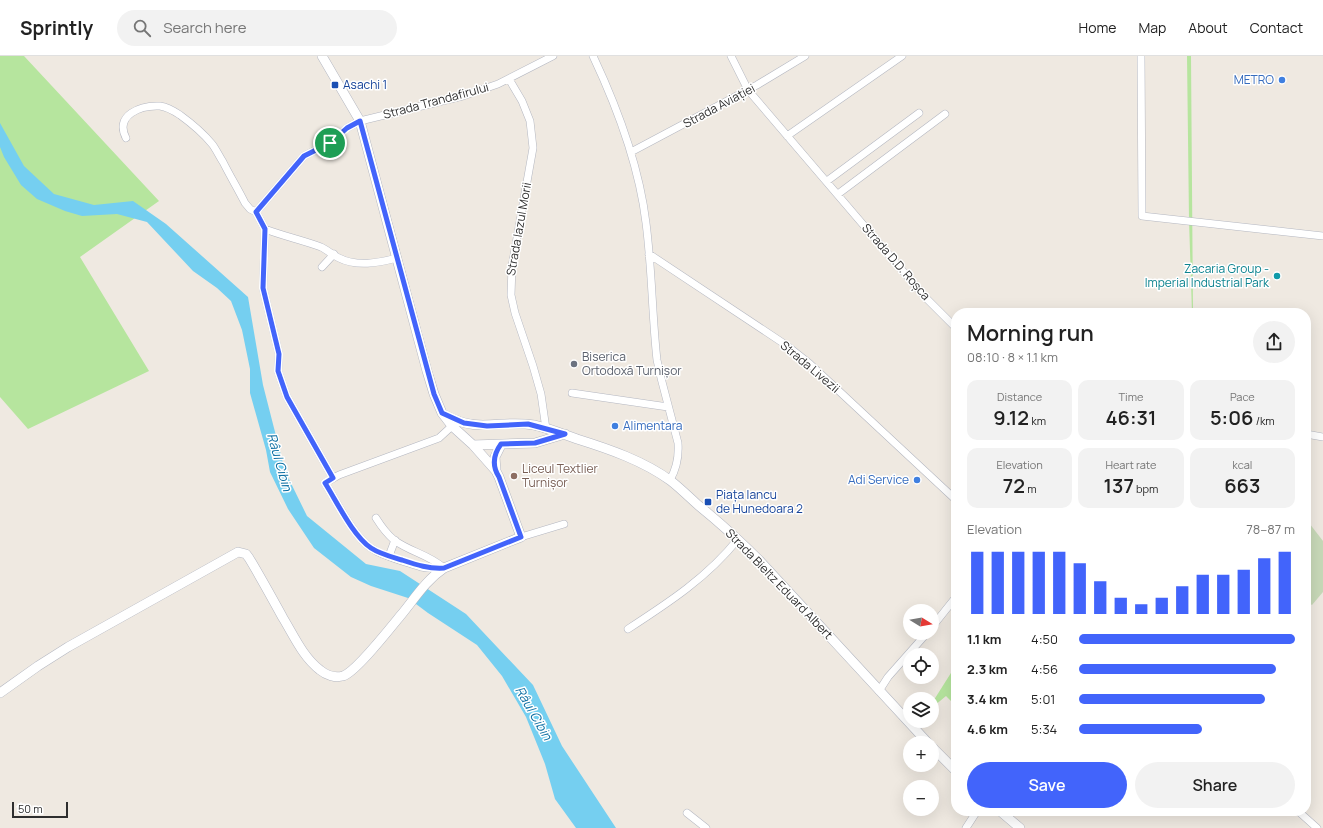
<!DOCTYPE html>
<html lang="en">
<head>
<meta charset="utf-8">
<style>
  :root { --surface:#fff; --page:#f2f2f2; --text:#222; --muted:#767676; --line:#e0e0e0; --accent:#4264fb }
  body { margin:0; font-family:Manrope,sans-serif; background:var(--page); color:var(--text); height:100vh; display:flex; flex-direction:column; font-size:15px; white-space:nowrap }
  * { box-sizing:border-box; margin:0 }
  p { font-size:13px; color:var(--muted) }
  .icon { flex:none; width:22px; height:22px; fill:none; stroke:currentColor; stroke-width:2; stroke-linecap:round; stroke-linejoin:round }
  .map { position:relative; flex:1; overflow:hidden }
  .details { position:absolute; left:951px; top:252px; width:360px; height:508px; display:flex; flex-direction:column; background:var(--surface); border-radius:16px; box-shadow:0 4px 16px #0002 }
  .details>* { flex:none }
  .needle { width:26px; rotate:101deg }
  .fabs { position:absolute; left:903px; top:548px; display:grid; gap:8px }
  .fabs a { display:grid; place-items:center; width:36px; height:36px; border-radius:50%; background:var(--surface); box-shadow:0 4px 16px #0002; font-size:20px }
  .scale { position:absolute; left:12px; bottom:10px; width:56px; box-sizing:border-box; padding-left:4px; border:2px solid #2e2e2e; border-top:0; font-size:11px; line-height:14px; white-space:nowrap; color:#2e2e2e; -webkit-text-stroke:3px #fff; paint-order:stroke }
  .pin { position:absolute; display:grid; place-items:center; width:34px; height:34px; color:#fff; margin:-17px; border:2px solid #fff; border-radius:50%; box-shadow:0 1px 4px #0007 }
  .round { display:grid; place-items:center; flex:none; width:42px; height:42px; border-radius:21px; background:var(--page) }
  .overview { display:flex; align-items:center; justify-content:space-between; height:68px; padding:0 16px }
  h1 { font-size:22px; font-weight:600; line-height:30px }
  .figures { display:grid; grid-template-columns:repeat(3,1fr); gap:6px; height:68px; padding:4px 16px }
  .figures div { display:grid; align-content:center; border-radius:10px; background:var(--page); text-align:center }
  .figures b { font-size:20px; font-weight:600 }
  .figures small { font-size:11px; font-weight:400 }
  .figures p { font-size:11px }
  .chart { height:112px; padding:8px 16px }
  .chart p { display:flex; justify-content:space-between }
  .chart svg { width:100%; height:72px; margin-top:4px; stroke:var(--accent); stroke-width:6 }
  .cta { display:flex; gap:8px; margin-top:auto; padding:8px 16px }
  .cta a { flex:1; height:46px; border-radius:24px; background:var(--accent); color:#fff; font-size:16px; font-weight:600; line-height:46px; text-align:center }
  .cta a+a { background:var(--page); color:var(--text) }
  ul { padding:0 16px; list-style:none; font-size:13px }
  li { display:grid; grid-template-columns:64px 48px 1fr; align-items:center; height:30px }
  li i { height:10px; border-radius:5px; background:var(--accent) }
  header { display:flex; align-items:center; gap:24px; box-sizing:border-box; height:56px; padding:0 20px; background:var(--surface); border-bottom:1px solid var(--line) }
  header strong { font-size:19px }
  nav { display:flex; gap:22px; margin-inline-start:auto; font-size:14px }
  .search { width:280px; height:36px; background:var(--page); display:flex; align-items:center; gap:10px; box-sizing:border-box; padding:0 14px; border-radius:22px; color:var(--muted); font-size:15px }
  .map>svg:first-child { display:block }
</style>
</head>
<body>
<header>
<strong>Sprintly</strong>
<div class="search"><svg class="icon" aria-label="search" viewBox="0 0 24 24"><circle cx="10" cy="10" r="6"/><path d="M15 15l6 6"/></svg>Search here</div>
<nav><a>Home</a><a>Map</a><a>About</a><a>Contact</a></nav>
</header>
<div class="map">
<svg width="1323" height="772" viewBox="0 0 1323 772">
  <rect width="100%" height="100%" fill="#efe9e1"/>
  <path fill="#b6e59e" d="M0,0H24L159,145L80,201L149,315L28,373L0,341Z
    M1187,0H1191L1193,257H1192L1189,164Z
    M956,609V650L946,640L934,650H932V647Z"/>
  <path fill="#c8d9b8" d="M1306,463L1323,485V536L1312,549L1306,545Z"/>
  <path fill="#75cff0" d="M0,67L24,110L54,138L94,149L133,145L166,168L248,241L263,329L285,415L307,460L366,508L400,515L466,558L533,629L562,690L616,772H576L555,743L545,708L526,661L502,620L477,589L428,557L408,542L371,530L351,521L314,492L288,453L270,416L266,394L250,337V313L242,274L231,245L217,232L193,215L147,166L117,158L82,160L65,155L37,143L21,129L4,101L0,91Z"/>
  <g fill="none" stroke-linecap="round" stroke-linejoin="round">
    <g stroke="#b4b7c1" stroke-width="8">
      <path id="street" d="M593,0C618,53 639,109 646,167C652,213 652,259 657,304L661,322L678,387C679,401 677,412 670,424
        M731,0L748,34L925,241L956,272
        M1141,0L1142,160L1323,180
        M509,23L522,45L530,65L533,92L512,210L511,239L515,257L533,310L541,338L546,373
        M787,80L902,0
        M126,82C114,59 141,49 160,50C167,51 174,55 180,59C191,67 203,77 212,88C216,93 219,100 223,106C230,120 238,133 245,147L250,153L256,156
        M631,96L757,29L805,0
        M827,125L919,57
        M838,138L945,58
        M265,173C283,180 302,184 321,191C327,194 333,199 339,202C357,211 378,207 397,202
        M649,198L786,289L810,308L956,444
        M322,211L334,198
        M572,337L668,351
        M1306,378L1323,381
        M333,422L287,341L278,315L279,298L263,232L265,173L256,156L304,100L329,87L347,72L360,65L463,40L498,28L553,0
        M376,462C381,470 387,478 394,484C410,496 428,498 444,512
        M521,481L564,468
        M389,500L395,484
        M444,512H427L421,511C405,505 385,502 371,492C354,481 337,446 325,427L339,419L431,385L439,382L452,370
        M932,571L956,541
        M628,573C668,547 708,521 738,483
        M879,635L888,621L927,577
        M1298,755L1317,772
        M687,757L706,772
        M966,772L977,755"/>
    </g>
    <g stroke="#b4b7c1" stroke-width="10">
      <path id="secondary" d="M445,359C479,378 500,363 534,369C548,372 563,378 577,383C609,393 644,405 671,425C680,432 689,441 698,449C719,466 739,484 759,504L928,687
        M473,389L535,387L565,378
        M496,415L495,401L501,389
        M0,637L38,610L68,591L238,496L246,498L249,502C261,522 272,542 283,562C294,580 303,601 320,614C326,619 335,622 343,620C356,616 391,571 401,559C415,542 426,524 444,512L521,481L499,421L496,415L473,389L452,370L442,357L434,338L427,315L360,65L322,0
        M932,691L956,715
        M1000,755L1020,772"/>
    </g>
    <use href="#street" stroke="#fff" stroke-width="7"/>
    <use href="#secondary" stroke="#fff" stroke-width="9"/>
  </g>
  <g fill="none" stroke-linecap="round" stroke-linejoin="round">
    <g stroke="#fff" stroke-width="8">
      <path id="route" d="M360,65L434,338L442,357L464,367L487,370L528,368L565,378L535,387L501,388C493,399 492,410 499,421L521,481L444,512C429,513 417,509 402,504C392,501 380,498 371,492C353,480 337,446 325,427L333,422L287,341L278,315L279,298L263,232L265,173L256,156L304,100L330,87L347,72Z"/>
    </g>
    <use href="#route" stroke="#4264fb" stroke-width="5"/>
  </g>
  <g fill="#3f7fe0" stroke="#fff" stroke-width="1.5">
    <circle cx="1282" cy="24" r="4"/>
    <circle cx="615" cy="370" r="4"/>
    <circle cx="917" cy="424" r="4"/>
  </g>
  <g fill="#1a4fb4" stroke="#fff" stroke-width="1.5">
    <rect x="331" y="25" width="8" height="8" rx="2"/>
    <rect x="704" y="442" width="8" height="8" rx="2"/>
  </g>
  <circle fill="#0f9aa8" stroke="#fff" stroke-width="1.5" cx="1277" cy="220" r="4"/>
  <circle fill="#6b7280" stroke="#fff" stroke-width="1.5" cx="574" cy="308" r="4"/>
  <circle fill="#8d6e63" stroke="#fff" stroke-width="1.5" cx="514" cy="420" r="4"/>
  <g text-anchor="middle" stroke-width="3" stroke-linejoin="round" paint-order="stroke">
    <g font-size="12" fill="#366cbe" stroke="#fff" text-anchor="end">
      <text x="1274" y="28">METRO</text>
      <text x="623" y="374" text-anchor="start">Alimentara</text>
      <text x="909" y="428">Adi Service</text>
    </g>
    <g font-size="12" fill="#164399" stroke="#fff" text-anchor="start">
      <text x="343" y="33">Asachi 1</text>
      <text x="716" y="443">Piața Iancu<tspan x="716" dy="14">de Hunedoara 2</tspan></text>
    </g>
    <g font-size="12" fill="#2e2e2e" stroke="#fff">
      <text transform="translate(436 45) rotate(-15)" y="4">Strada Trandafirului</text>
      <text transform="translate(719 50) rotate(-28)" y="4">Strada Aviației</text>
      <text transform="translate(519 173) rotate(-80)" y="4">Strada Iazul Morii</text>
      <text transform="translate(896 206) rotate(49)" y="4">Strada D.D. Roșca</text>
      <text transform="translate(810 311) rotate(40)" y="4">Strada Livezii</text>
      <text transform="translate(779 528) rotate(46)" y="4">Strada Bieltz Eduard Albert</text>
    </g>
    <g font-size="12" fill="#0d838f" stroke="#fff" text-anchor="end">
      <text x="1269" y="217">Zacaria Group -<tspan x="1269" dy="14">Imperial Industrial Park</tspan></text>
    </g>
    <g font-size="12" fill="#5b616d" stroke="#fff" text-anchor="start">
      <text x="582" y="305">Biserica<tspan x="582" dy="14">Ortodoxă Turnișor</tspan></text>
    </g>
    <g font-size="12" fill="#785e54" stroke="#fff" text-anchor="start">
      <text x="522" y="417">Liceul Textlier<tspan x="522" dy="14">Turnișor</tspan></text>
    </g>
    <g font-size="13" font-style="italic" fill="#0d6fa3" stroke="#fff">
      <text transform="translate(280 406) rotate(74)" y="5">Râul Cibin</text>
      <text transform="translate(534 657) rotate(60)" y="5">Râul Cibin</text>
    </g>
  </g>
</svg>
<div class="fabs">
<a><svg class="needle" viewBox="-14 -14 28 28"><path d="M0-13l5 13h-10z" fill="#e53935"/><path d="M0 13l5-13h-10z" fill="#767676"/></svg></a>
<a><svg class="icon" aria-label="locate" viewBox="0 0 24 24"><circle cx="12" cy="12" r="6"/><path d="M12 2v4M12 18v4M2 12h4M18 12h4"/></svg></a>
<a><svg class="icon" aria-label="layers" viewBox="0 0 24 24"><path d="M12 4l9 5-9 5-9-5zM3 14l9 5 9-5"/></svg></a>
<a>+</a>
<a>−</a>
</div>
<div class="scale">50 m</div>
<div class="pin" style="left:330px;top:87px;background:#1e9e55"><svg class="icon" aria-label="arrive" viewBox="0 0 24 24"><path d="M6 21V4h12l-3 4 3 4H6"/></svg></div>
<section class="details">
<div class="overview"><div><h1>Morning run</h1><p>08:10 · 8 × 1.1 km</p></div><a class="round"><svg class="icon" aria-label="share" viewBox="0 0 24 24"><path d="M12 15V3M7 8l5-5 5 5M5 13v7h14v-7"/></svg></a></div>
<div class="figures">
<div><p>Distance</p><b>9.12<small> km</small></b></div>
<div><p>Time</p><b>46:31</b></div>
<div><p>Pace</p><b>5:06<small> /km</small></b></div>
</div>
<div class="figures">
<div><p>Elevation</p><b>72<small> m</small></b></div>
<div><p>Heart rate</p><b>137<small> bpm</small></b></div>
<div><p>kcal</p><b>663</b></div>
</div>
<div class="chart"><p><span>Elevation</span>78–87 m</p>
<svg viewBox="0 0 160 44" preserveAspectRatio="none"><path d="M5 44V6M15 44V6M25 44V6M35 44V6M45 44V6M55 44V13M65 44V24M75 44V34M85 44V38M95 44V34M105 44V27M115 44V20M125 44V20M135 44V17M145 44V10M155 44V6"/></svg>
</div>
<ul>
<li><b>1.1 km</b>4:50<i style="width:100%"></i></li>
<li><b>2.3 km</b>4:56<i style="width:91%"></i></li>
<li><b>3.4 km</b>5:01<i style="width:86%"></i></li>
<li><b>4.6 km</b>5:34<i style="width:57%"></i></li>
</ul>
<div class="cta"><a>Save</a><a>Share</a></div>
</section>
</div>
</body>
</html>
